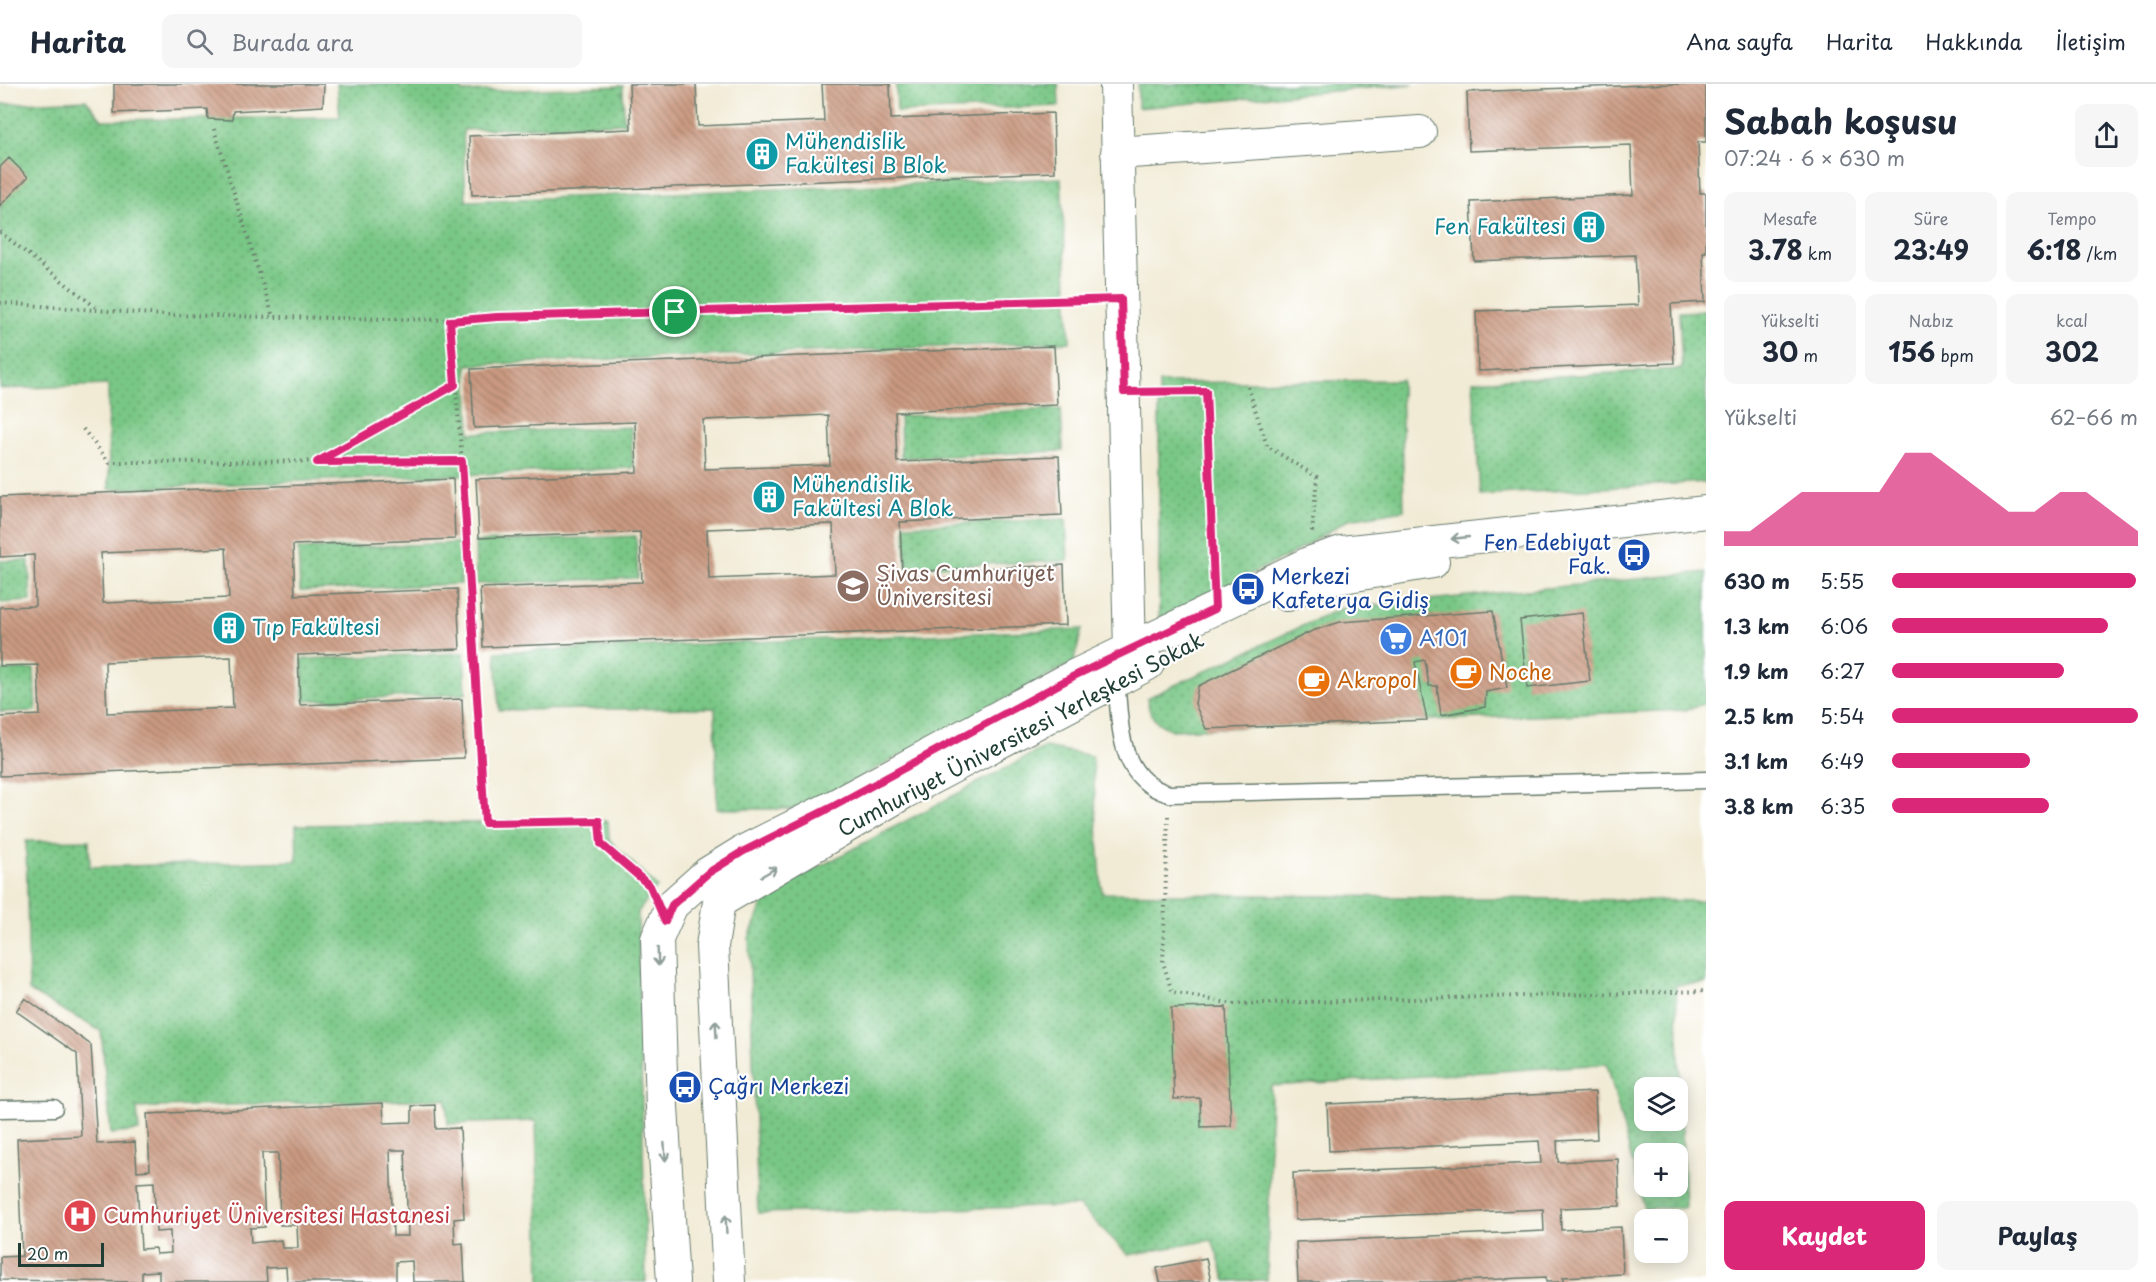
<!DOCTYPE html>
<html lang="tr">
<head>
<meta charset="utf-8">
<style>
  :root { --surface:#fff; --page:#f6f6f7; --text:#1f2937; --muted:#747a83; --line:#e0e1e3; --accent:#db2777 }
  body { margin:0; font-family:"Playpen Sans",sans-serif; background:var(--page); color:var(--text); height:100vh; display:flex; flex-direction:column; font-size:22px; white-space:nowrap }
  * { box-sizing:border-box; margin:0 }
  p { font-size:20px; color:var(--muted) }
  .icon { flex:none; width:33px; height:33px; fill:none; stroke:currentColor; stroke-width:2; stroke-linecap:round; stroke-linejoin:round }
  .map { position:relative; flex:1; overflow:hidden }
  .sheet { display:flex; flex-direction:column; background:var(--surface); width:450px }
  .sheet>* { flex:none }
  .fabs { position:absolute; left:1634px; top:993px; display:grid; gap:12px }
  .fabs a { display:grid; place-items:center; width:54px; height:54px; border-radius:12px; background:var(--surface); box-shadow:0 3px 15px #0003; font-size:30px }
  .scale { position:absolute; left:18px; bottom:15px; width:86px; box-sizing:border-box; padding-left:6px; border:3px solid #1f3d34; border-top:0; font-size:16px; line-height:21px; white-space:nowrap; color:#1f3d34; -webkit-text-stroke:4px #fff; paint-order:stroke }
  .pin { position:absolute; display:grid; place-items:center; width:51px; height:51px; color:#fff; margin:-26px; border:3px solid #fff; border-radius:50%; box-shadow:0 2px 6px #0007 }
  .round { display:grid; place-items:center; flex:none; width:63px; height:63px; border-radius:12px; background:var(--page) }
  .overview { display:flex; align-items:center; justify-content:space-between; height:102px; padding:0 18px }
  h1 { font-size:33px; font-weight:700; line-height:45px }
  .metrics { display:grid; grid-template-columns:repeat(3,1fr); gap:9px; height:102px; padding:6px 18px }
  .metrics div { display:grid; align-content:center; border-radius:12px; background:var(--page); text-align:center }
  .metrics b { font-size:26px; font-weight:700 }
  .metrics small { font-size:16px; font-weight:400 }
  .metrics p { font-size:16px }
  .chart { height:168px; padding:12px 18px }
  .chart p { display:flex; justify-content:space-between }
  .chart svg { width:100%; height:108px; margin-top:6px; fill:var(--accent); opacity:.7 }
  .button { display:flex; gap:12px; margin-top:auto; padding:12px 18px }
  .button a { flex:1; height:69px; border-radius:12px; background:var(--accent); color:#fff; font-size:24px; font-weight:700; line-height:69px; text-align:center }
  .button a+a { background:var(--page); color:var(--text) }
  ul { padding:0 18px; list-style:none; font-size:20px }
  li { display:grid; grid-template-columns:96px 72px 1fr; align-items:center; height:45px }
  li i { height:15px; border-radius:8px; background:var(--accent) }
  header { display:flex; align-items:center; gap:36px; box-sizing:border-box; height:84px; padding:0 30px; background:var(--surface); border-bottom:2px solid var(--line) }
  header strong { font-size:28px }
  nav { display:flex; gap:33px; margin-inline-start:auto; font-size:21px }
  .search { width:420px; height:54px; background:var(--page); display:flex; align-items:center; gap:15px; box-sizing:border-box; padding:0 21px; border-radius:12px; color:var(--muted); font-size:22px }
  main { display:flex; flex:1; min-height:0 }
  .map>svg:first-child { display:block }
</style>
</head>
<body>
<header>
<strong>Harita</strong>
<div class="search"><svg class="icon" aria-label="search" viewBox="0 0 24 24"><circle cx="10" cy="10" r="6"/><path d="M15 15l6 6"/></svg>Burada ara</div>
<nav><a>Ana sayfa</a><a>Harita</a><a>Hakkında</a><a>İletişim</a></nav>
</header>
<main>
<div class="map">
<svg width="1706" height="1198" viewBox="0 0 1706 1198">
  <defs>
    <pattern id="grass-dots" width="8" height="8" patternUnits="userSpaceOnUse" patternTransform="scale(1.5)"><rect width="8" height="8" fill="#79c786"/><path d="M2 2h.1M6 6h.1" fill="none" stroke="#63a36e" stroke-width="1.8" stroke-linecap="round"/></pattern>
    <pattern id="building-back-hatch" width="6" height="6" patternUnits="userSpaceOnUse" patternTransform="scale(1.5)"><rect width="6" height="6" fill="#ca9980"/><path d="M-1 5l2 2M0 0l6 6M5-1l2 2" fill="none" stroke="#a37e6a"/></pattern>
  </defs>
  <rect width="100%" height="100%" fill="#fff"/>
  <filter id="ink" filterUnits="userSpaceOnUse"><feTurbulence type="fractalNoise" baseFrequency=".0167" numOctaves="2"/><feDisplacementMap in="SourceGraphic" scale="12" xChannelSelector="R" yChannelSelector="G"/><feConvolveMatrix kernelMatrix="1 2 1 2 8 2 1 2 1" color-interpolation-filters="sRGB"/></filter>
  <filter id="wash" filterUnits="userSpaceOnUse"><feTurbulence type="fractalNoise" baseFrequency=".008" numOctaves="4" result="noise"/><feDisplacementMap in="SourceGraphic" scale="24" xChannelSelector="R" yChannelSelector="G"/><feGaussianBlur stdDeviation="1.35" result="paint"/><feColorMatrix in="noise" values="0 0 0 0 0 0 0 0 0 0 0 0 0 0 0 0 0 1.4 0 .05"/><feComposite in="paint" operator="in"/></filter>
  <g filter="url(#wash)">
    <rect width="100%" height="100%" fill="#f1ebd5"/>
    <path fill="url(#grass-dots)" stroke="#4c825d" stroke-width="1.5" fill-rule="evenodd" d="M337,0H461L462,8L623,2L624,39L463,46L466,117L1061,94L1070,258L467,281L470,349L631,343L633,384L109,405L108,301L0,305V20L86,16L102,36L340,33Z
      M896,0H1058L1059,22L897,28Z
      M1138,0H1414L1138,24Z
      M1706,227V398L1480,411L1473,297L1682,285L1679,228Z
      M1401,296L1404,426L1349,435L1290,471L1159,534V299Z
      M1061,325L1063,367L901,374L900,332Z
      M1066,435L1068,477L906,483L905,441Z
      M636,452L638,494L476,500L475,458Z
      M460,459L461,500L300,507L298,465Z
      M29,476L31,517L0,519V477Z
      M1706,488V619L1686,626L1172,646C1155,639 1149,633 1147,614L1339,525Z
      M1082,545L1074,578L801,725H717L715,624L499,626L496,568Z
      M464,569L466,610L304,617L302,575Z
      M34,585L36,627L0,628V587Z
      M1045,663L1092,672L1102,809L1706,817V899L1676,901L1685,1124H1644L1607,980L1271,1002L1267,1196L1226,1197L1212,1156L1129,1171L1079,1122L758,1129L749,854L766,811ZM1644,1004H1677V1036H1644ZM1644,1070H1677V1102H1644Z
      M608,737L609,756L657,803L638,828L646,1198H540L536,1037L448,1040L446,1015L158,1023L137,1024L139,1047L111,1050L101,947L29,907L26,757L89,756L90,783L297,777L296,741Z"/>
    <g id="blocks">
      <path fill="url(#building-back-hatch)" fill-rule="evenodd" d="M114,0H324L323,22L233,27L232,36L208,35L207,25L114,29Z
        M629,0H696L698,42L824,37L822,0H890L891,35L1053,29L1055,88L472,111L469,52L631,45Z
        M1671,0H1706V58H1698L1700,109H1706V168H1703L1705,218L1671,220L1674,279L1478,287L1476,227L1638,221L1635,171L1474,177L1471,118L1633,111L1631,61L1469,67L1467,8Z
        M9,74L28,93L0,122V83Z
        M1054,262L1057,321L895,328L897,378L1059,372L1062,431L900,438L902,488L1064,481L1066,541L483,563L480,504L642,498L640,448L479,454L476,395L637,388L635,338L474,344L471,285ZM828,331L830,381L705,385L703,336ZM833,440L835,490L709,495L707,445Z
        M453,395L455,455L293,461L295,511L457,505L460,565L298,571L300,621L462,615L464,674L0,692V633L40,631L38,581L0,582V523L35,522L34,471L0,473V413ZM226,464L229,514L103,519L101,469ZM231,573L233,624L107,629L105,578Z
        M1493,527L1507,604L1486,608L1485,623L1441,631L1437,602H1429L1425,576L1415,578L1427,636L1206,645L1195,620L1198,602L1312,547L1340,538Z
        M1582,529L1590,597L1527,604L1520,536Z
        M25,914L91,961L97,1060L135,1058L137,1087L150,1086L147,1030L383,1019L384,1039L412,1038V1022L435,1021L436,1045L460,1044L464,1134L454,1135L455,1160L463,1159L465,1198H413L412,1177L396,1178V1198H287L286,1183L266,1184L267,1198H159V1187L142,1188V1198L0,1196V1173L22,1172L17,1055L81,1052L77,970L16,927ZM390,1066H405L408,1152H393ZM262,1069H278L280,1141H297L298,1164H282L281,1156L251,1159L250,1144L265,1143ZM154,1098L156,1148L170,1147L171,1169L156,1170L155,1164L141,1165L137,1099Z
        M1226,923L1231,1042L1201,1043L1200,1014L1174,1015L1171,924Z
        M1595,1008L1597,1055L1557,1057L1558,1078L1618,1075L1620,1122L1560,1124L1561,1146L1621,1143L1623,1190L1563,1193V1198H1546V1193L1439,1198H1298L1296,1158L1544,1147L1543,1125L1295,1136L1293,1089L1541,1079L1539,1057L1329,1067L1327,1020Z
        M1206,1174L1211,1198H1160L1157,1184Z"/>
    </g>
  </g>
  <g filter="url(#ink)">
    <use href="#blocks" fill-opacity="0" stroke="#687a6c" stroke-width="1.5"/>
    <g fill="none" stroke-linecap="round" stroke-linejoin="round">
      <g stroke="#687a6c" stroke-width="19">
        <path id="lane" d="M1116,597C1121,641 1117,695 1169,710L1706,696
          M0,1025L54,1024"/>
      </g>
      <g stroke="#687a6c" stroke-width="34">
        <path id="street" d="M1116,0L1130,567
          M1117,69L1420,48
          M1287,511L1313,498L1433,478
          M673,1198L662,1023L657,855L672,821L708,789L742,768L834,722L1074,592L1309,479L1342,468L1706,428
          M729,1198L712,862L719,818L905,708L1148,580"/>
      </g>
      <path stroke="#687a6c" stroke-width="4" stroke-dasharray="1.5 4.5" stroke-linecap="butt" d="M214,45L273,233
        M0,148L99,226
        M0,219L164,231L450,236L497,233L1093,216
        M450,236L462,377L485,739L599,737L601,760L649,802
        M1248,303L1267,362L1317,393L1312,448
        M1152,308L1206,307L1214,491
        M83,345L109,378L462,377
        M320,376L455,301
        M1168,732L1163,878L1172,908L1233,920L1706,907"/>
      <use href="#lane" stroke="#fff" stroke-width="16"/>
      <use href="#street" stroke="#fff" stroke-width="32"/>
    </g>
    <defs><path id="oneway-shaft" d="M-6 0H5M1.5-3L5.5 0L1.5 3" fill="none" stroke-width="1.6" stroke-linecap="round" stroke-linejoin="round" transform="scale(1.5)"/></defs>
    <g stroke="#8f9e9a">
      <use href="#oneway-shaft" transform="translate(1460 454) rotate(174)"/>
      <use href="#oneway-shaft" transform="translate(769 788) rotate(-30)"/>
      <use href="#oneway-shaft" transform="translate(658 873) rotate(88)"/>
      <use href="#oneway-shaft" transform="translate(716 945) rotate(-93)"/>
      <use href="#oneway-shaft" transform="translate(665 1068) rotate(86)"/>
      <use href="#oneway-shaft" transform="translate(726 1140) rotate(-93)"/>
    </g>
  </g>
  <g fill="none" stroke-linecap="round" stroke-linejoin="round" filter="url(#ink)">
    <g stroke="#fff" stroke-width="12">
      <path id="route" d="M1121,215L1124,308L1206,307L1215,525L1074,592L834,722L742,768L708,789L672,821L665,837L650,802L601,760L599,737L485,739L462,377L317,378L455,301L450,237L497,233Z"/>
    </g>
    <use href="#route" stroke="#db2777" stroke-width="8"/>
  </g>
  <defs>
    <g id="building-disc" transform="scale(1.725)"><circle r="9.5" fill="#0f9aa8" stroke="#fff"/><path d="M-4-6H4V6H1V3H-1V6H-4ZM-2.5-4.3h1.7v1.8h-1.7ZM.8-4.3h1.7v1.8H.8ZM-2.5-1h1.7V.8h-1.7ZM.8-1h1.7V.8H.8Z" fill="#fff"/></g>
    <g id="bus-disc" transform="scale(1.725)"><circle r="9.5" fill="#1a4fb4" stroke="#fff"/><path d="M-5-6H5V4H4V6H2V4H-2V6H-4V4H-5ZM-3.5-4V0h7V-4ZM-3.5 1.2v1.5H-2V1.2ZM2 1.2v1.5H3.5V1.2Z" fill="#fff"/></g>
    <g id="university-disc" transform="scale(1.725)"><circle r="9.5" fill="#8d6e63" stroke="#fff"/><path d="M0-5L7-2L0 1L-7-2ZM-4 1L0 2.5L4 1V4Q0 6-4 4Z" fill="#fff"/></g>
    <g id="supermarket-disc" transform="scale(1.725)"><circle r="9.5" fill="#3f7fe0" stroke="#fff"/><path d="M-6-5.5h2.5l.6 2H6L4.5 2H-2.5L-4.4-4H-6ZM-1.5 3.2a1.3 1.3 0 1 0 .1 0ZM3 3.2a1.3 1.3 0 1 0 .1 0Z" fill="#fff"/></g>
    <g id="cafe-disc" transform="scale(1.725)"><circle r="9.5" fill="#e8710a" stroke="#fff"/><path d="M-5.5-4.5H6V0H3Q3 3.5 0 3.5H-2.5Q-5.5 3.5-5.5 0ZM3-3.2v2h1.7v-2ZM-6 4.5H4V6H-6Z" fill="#fff"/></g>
    <g id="hospital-disc" transform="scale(1.725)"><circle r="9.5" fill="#e0444e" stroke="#fff"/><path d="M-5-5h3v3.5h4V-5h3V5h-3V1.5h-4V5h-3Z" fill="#fff"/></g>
  </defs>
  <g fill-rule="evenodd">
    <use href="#building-disc" x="762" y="70"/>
    <use href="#building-disc" x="1589" y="143"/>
    <use href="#building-disc" x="769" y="413"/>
    <use href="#bus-disc" x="1634" y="471"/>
    <use href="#university-disc" x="853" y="502"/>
    <use href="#bus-disc" x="1248" y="505"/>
    <use href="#building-disc" x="229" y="544"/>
    <use href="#supermarket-disc" x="1396" y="555"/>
    <use href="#cafe-disc" x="1466" y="589"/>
    <use href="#cafe-disc" x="1314" y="597"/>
    <use href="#bus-disc" x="685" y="1003"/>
    <use href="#hospital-disc" x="80" y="1132"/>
  </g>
  <g text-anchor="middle" stroke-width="4.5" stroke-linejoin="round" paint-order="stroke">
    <g font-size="21" fill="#0d838f" stroke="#fff" text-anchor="start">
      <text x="785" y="65">Mühendislik<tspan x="785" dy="24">Fakültesi B Blok</tspan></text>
      <text x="1566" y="150" text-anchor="end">Fen Fakültesi</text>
      <text x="792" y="408">Mühendislik<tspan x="792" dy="24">Fakültesi A Blok</tspan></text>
      <text x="252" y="551">Tıp Fakültesi</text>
    </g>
    <g font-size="21" fill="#164399" stroke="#fff" text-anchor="start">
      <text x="1611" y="466" text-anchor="end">Fen Edebiyat<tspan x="1611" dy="24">Fak.</tspan></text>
      <text x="1271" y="500">Merkezi<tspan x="1271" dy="24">Kafeterya Gidiş</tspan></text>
      <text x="708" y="1010">Çağrı Merkezi</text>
    </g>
    <g font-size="21" fill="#785e54" stroke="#fff" text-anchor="start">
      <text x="876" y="497">Sivas Cumhuriyet<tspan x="876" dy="24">Üniversitesi</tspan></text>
    </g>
    <g font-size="21" fill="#366cbe" stroke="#fff" text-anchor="start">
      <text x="1419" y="562">A101</text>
    </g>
    <g font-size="21" fill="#c56008" stroke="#fff" text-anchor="start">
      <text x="1489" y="596">Noche</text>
      <text x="1337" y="604">Akropol</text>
    </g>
    <g font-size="21" fill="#1f3d34" stroke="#fff">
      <text transform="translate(1021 651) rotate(-28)" y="7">Cumhuriyet Üniversitesi Yerleşkesi Sokak</text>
    </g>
    <g font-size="21" fill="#be3a42" stroke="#fff" text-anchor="start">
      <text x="103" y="1139">Cumhuriyet Üniversitesi Hastanesi</text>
    </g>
  </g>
</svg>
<div class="fabs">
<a><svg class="icon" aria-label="layers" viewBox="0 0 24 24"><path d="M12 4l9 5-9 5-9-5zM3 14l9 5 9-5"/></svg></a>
<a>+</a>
<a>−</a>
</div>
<div class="scale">20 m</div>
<div class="pin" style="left:675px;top:228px;background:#1e9e55"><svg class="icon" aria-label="arrive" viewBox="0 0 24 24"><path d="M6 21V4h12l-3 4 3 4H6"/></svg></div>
</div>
<section class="sheet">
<div class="overview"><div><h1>Sabah koşusu</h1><p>07:24 · 6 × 630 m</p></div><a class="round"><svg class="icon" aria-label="share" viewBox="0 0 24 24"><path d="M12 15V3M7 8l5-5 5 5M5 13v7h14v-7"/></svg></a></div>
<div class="metrics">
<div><p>Mesafe</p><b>3.78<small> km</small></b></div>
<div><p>Süre</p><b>23:49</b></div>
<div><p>Tempo</p><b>6:18<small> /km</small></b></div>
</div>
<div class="metrics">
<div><p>Yükselti</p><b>30<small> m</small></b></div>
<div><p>Nabız</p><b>156<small> bpm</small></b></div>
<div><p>kcal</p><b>302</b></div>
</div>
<div class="chart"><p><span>Yükselti</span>62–66 m</p>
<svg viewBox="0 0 160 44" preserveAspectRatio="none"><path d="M0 44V38L10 38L20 30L30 22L40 22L50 22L60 22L70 6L80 6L90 14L100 22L110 30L120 30L130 22L140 22L150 30L160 38V44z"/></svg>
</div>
<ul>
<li><b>630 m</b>5:55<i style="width:99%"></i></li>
<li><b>1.3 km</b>6:06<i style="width:88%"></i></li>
<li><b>1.9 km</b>6:27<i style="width:70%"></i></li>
<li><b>2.5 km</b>5:54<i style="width:100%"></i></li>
<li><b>3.1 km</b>6:49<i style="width:56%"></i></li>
<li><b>3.8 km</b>6:35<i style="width:64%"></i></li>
</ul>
<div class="button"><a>Kaydet</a><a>Paylaş</a></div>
</section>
</main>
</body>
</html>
